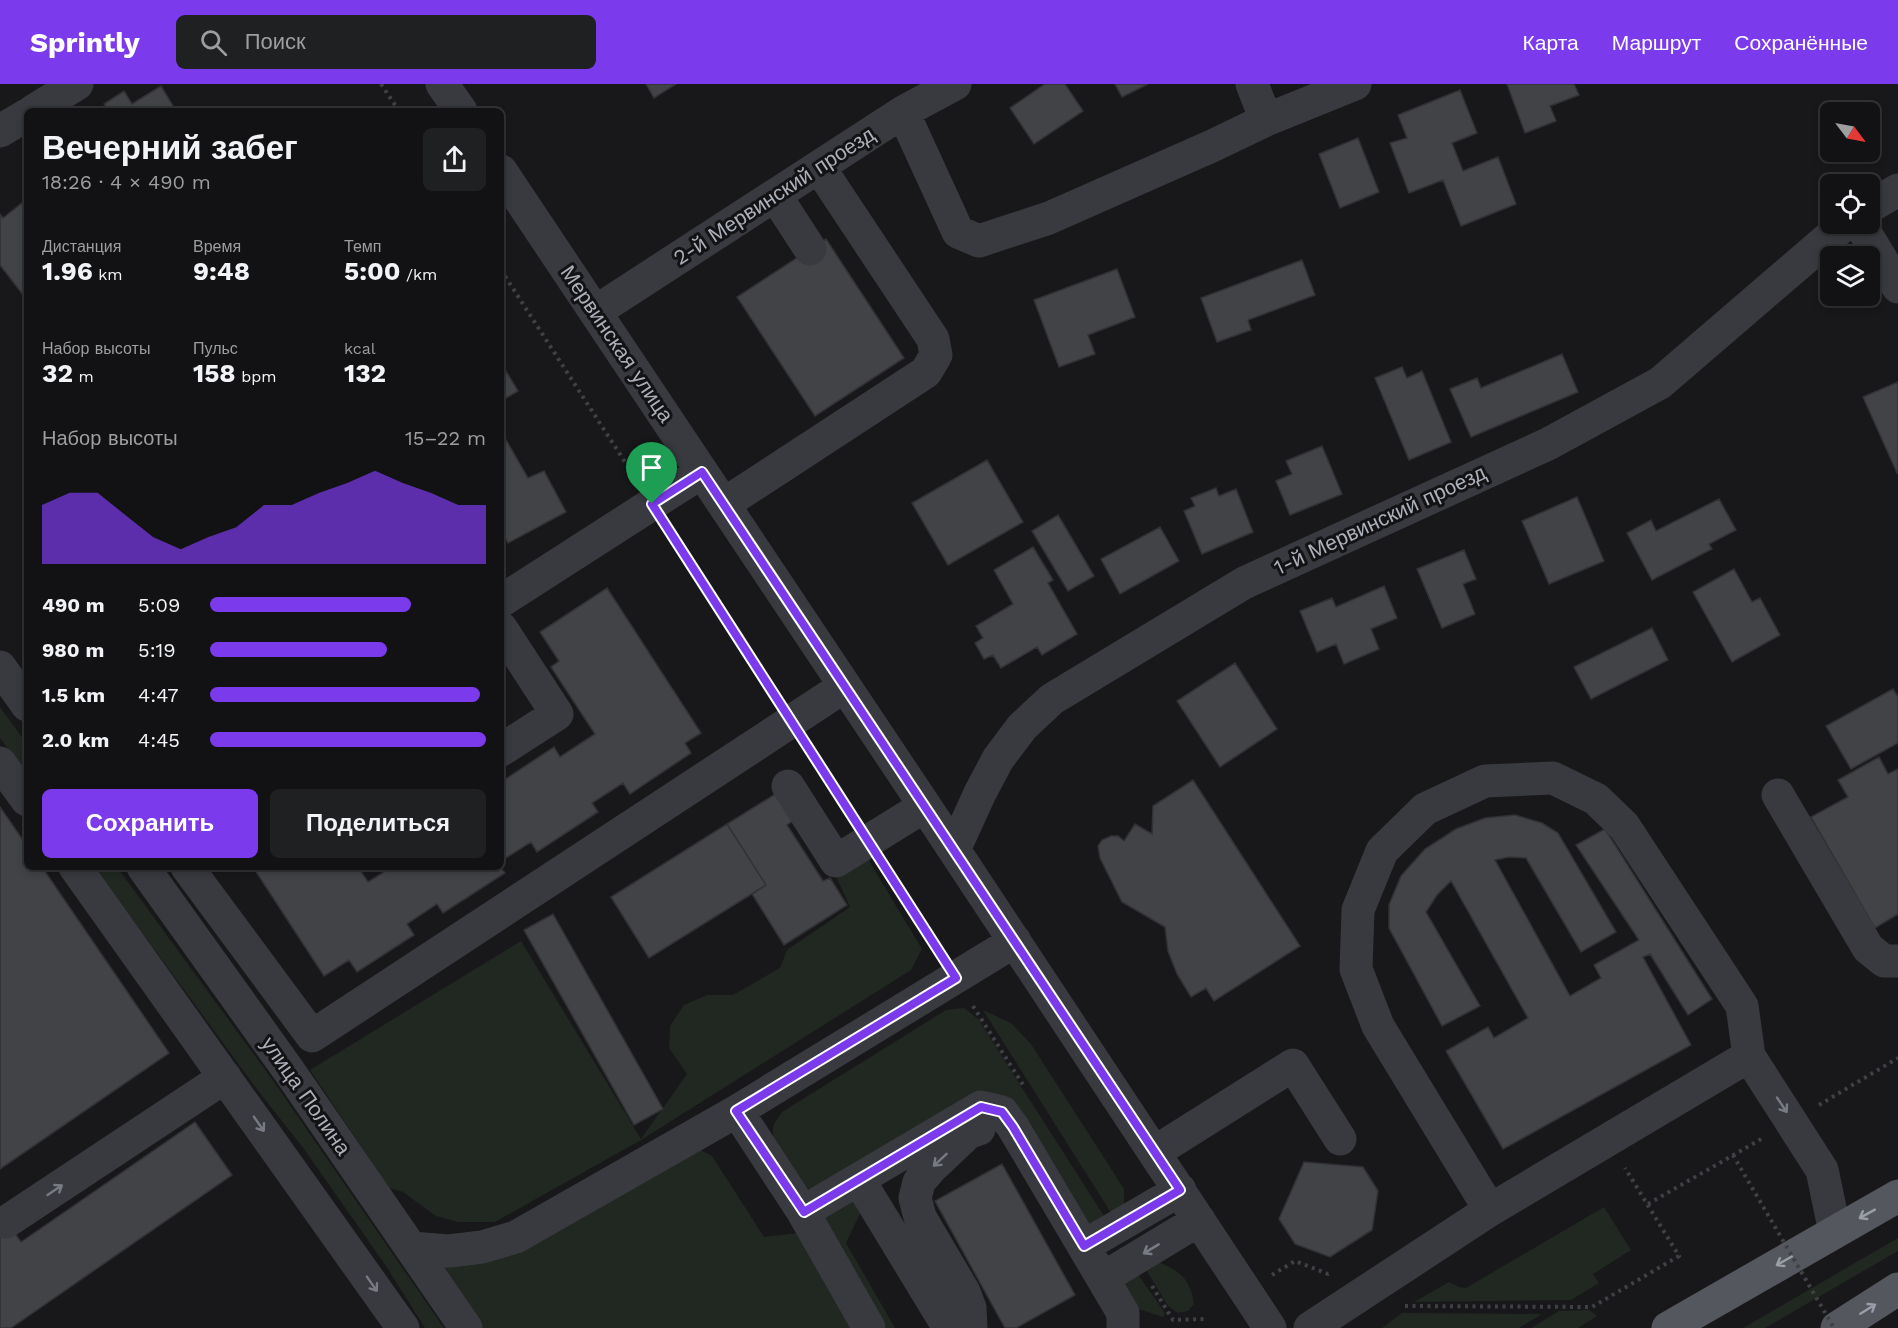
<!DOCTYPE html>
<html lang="ru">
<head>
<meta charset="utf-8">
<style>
  :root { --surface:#121214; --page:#1f2022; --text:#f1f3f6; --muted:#9c9ea0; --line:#313234; --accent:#7c3aed }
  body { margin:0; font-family:"Work Sans",sans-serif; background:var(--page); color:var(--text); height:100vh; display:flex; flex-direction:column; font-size:22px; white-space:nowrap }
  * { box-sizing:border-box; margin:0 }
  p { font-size:20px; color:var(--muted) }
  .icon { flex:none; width:33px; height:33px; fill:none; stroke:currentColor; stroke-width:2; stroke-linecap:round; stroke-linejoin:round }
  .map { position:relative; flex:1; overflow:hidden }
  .panel { position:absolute; left:24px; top:24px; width:480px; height:762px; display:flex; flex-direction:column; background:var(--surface); border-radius:9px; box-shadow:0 3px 9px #0003,0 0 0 2px var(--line) }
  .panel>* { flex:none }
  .needle { width:39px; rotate:122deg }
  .fabs { position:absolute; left:1820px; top:18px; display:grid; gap:12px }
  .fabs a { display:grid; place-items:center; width:60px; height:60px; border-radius:9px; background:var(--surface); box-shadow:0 3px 9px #0003,0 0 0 2px var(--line); font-size:30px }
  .pin { position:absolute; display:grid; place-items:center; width:51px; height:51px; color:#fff; margin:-62px -26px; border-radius:50% 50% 50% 0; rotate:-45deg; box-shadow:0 0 6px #0007 }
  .pin .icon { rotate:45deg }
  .round { display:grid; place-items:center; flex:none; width:63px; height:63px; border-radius:9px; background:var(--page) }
  .headline { display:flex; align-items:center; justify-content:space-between; height:102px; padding:0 18px }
  h1 { font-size:33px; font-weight:700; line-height:45px }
  .stats { display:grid; grid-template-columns:repeat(3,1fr); gap:9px; height:102px; padding:6px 18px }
  .stats div { display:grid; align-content:center }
  .stats b { font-size:26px; font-weight:700 }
  .stats small { font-size:16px; font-weight:400 }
  .stats p { font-size:16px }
  .chart { height:168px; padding:12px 18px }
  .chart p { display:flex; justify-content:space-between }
  .chart svg { width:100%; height:108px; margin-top:6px; fill:var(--accent); opacity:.7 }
  .button { display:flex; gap:12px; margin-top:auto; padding:12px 18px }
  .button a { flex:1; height:69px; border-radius:9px; background:var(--accent); color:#fff; font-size:24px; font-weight:700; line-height:69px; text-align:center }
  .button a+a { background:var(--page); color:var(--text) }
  ul { padding:0 18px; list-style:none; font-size:20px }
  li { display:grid; grid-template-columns:96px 72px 1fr; align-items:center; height:45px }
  li i { height:15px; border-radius:8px; background:var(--accent) }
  header { display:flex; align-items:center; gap:36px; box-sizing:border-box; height:84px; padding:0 30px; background:var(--accent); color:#fff }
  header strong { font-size:28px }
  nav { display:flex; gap:33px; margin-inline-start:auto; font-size:21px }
  .search { width:420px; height:54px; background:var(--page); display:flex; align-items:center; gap:15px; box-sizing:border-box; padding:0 21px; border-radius:9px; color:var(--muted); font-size:22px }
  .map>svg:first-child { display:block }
</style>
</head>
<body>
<header>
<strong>Sprintly</strong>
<div class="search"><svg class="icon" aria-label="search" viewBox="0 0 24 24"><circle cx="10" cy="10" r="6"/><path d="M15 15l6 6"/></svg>Поиск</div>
<nav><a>Карта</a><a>Маршрут</a><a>Сохранённые</a></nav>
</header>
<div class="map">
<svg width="1898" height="1244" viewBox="0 0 1898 1244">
  <rect width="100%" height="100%" fill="#18181a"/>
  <path fill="#202821" d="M0,623L27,660V691L0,654Z
    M863,767L922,865L911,886L641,1056L495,1138H458L436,1132L403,1108L389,1104L310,986L521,857L641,1055L687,990L669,964L670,942L684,921L707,911H733L780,884L787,866L850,823L833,786Z
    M94,783H117L274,998L444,1244H425L386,1182L304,1065L259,1008Z
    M964,924L978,935L1106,1135L1102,1140H1080L1005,1015L810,1106C796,1095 771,1063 773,1045C773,1039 779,1033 782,1028L946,926Z
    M983,926L1011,939L1031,960L1124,1105V1122L1113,1132Z
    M696,1064L712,1072L764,1153L798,1149L853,1244H482L449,1197L444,1182Z
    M848,1112L865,1119L846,1159L895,1244H882L823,1133Z
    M1604,1123L1631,1166L1593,1190L1599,1199L1571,1216L1414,1218L1449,1198L1459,1203L1466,1204Z
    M1898,1154V1167L1765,1244H1743Z
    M1156,1177C1180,1187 1190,1194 1194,1220L1188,1227L1178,1229L1168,1222L1144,1182Z
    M1135,1186L1165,1229L1163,1233L1130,1222L1123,1202Z
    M1589,1226L1597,1232L1578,1244H1531L1559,1227Z
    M1402,1229L1542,1230L1519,1244H1382Z"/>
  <path fill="#424347" stroke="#323236" stroke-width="1.5" d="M646,0H676L654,14Z
    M1045,0H1065L1083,27L1034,60L1010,24Z
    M1115,0H1148L1122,13Z
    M1507,0H1574L1579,11L1550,22L1556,37L1525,49Z
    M161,2L176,27H109L104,20L124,7L132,20Z
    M1460,6L1477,49L1452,59L1463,87L1498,73L1516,120L1461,142L1443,96L1409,109L1390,59L1407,54L1398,31Z
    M1358,54L1379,108L1340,124L1319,70Z
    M27,115V216L0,181V130L3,134Z
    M826,155L904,274L815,332L737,213Z
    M1302,176L1315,211L1248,236L1251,246L1217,258L1201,214Z
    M1117,185L1135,233L1088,251L1095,270L1059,283L1034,216Z
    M1562,270L1578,308L1471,353L1450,305L1477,294L1481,304Z
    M501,279L518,307L501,317Z
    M1402,283L1407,294L1422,287L1451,358L1409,376L1375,294Z
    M1898,298V389H1897L1863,313Z
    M505,354L528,394L544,387L566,428L508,459L501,447V356Z
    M1322,362L1342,410L1290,431L1276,397L1292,390L1286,377Z
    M987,376L1023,438L948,481L912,419Z
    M1216,404L1219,412L1236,405L1253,448L1202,470L1184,427L1195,422L1191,414Z
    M1577,413L1604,477L1549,500L1522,437Z
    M1719,415L1736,446L1709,460L1712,465L1652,496L1627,449L1651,436L1656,447Z
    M1058,431L1094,492L1068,507L1032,447Z
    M1160,443L1179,477L1120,510L1101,475Z
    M1033,463L1053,496L1048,499L1077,550L1042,571L1037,563L1001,584L993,571L984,575L975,559L983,554L976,542L1013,520L994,486Z
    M1464,466L1476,495L1463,500L1475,530L1442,544L1417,485Z
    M1734,485L1752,518L1760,514L1780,551L1732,578L1693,508Z
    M1384,502L1397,534L1371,545L1379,565L1344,580L1336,560L1317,568L1300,527L1332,514L1336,523Z
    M607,504L701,649L685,659L691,669L630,710L623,699L592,719L598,728L537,768L531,758L501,777V698L554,663L560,673L595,650L551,583L559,577L540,548Z
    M1652,544L1668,576L1591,615L1574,583Z
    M1235,579L1277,645L1220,683L1177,617Z
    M1893,605L1898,613V659L1851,685L1826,642Z
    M1879,673L1888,690L1898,685V830L1875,844L1811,733L1848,713L1838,696Z
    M1193,696L1300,862L1214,917L1206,904L1191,913L1177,890L1168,867L1165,843L1122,818L1100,774L1098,762L1102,756L1111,752H1118L1124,757L1135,740L1152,750L1153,722Z
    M777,709L794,736L787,741L823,797L830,794L847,821L784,861L752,810L766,801L727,740Z
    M0,723L27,762V783H42L169,969L0,1085Z
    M1515,731L1542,739L1558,749L1616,848L1581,868L1526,774L1509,773L1495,776L1570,912L1601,894L1594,881L1639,856L1576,761L1605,745L1712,915L1688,931L1650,870L1643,873L1691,961L1503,1065L1446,967L1488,943L1494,954L1528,934L1451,797L1437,811L1426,828L1480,922L1442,942L1389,844V821L1401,792L1425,765L1456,745L1485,734Z
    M727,740L766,801L649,874L611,813Z
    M253,783H358L368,798L392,783H500L505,789L443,829L437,820L407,840L414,851L357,888L349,876L324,892Z
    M553,830L663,1025L634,1041L524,846Z
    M195,1038L232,1091L11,1244H0V1128L21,1158Z
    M1304,1078L1363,1083L1378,1107L1372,1146L1330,1173L1295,1160L1279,1135Z
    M1002,1080L1075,1211L1016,1244H1005L935,1117Z"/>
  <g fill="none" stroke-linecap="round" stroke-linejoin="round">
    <path stroke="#3f4146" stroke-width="4" stroke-dasharray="3 4.5" stroke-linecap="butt" d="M381,0L399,27
      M501,186L634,392
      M669,447L773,610
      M808,664L851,731
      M886,785L938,867
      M973,922L1025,1004
      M1819,1021L1898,974
      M1648,1120L1763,1054
      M1272,1191L1295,1177L1328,1190L1330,1189
      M1152,1202L1173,1236L1205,1235
      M1405,1222L1592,1223L1679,1172L1625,1084"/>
    <path stroke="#393a3f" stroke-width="33" d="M442,0L461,27
      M1252,0L1266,36
      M33,27L77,0
      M903,28L958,148L979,157L1049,134L1212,62L1266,36L1355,0
      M0,47L27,31
      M501,87L925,722L1270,1244
      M775,111L810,165
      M1869,123L1898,106
      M1860,140L1898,203
      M595,228L903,28L955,0
      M724,420L926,288L936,271L933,255L819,83
      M501,517L702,388
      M501,544L557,630L501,666
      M0,583L27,621
      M0,679L27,716
      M788,702L836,777L925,722
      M1778,711L1868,864L1884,877H1898
      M954,766L980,709L998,675L1022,643L1052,615L1244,499L1548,360L1660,299L1845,140
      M75,783L403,1244
      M143,783L289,987L466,1244
      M187,783L312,952L845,602
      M737,1027L803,1128L869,1244
      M1155,1068L1293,981L1340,1055
      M859,1096L949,1244
      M1490,1126L1378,942L1356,885L1358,826L1382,767L1425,725L1485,697L1553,694L1596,715L1624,742L1742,922L1749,972L1822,1086L1835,1148
      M803,1128L981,1023L1002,1028L1013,1043L1123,1229V1244
      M6,1138L225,993
      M1084,1162L1180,1106
      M411,1164L449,1167L482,1163L516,1153L737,1027L1015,857
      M1103,1194L1199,1136
      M971,1244L970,1224L964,1208L920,1133L915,1114L919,1098L931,1084L968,1049L979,1045
      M1310,1244L1490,1126L1749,972"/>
    <path stroke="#55575e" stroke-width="33" d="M1668,1244L1898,1112
      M1837,1244L1898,1205"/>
    <path stroke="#3f4146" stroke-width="4" stroke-dasharray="3 4.5" stroke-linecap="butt" d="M1733,1071L1834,1244"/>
  </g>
  <defs><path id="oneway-shaft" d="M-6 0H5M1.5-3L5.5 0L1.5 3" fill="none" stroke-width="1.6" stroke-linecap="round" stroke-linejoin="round" transform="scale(1.5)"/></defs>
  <g stroke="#787b83">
    <use href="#oneway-shaft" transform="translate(1782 1021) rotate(56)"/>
    <use href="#oneway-shaft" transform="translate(259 1040) rotate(55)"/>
    <use href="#oneway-shaft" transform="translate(940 1076) rotate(137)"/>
    <use href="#oneway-shaft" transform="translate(55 1106) rotate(-34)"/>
    <use href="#oneway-shaft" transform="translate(1151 1165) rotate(149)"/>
    <use href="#oneway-shaft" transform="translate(372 1200) rotate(55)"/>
  </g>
  <g stroke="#9a9ea8">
    <use href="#oneway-shaft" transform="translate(1867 1130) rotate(151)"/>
    <use href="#oneway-shaft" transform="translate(1784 1177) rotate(150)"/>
    <use href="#oneway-shaft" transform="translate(1868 1225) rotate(-32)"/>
  </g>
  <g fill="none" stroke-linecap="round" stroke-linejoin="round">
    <g stroke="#fff" stroke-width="12">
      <path id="route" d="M702,388L1180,1106L1084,1162L1013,1043L1002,1028L981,1023L804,1128L736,1027L956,894L652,420Z"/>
    </g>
    <use href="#route" stroke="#7c3aed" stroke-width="8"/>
  </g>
  <g text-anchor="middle" stroke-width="6" stroke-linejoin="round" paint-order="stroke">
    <g font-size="21" fill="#abb0ba" stroke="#131315">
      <text transform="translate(774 112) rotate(-33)" y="7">2-й Мервинский проезд</text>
      <text transform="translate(617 260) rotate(56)" y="7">Мервинская улица</text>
      <text transform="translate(1380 436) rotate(-25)" y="7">1-й Мервинский проезд</text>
      <text transform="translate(306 1012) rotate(55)" y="7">улица Полина</text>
    </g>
  </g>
</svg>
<div class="fabs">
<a><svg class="needle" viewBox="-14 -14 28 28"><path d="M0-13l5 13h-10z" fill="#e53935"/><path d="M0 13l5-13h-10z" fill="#9c9ea0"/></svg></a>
<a><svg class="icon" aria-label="locate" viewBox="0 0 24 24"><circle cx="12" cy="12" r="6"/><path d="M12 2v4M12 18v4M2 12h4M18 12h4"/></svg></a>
<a><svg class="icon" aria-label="layers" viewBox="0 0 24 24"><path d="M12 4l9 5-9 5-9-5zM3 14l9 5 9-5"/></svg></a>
</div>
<div class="pin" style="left:652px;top:420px;background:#1e9e55"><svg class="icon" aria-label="arrive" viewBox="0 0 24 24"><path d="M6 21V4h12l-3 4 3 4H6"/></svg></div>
<section class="panel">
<div class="headline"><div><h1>Вечерний забег</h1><p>18:26 · 4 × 490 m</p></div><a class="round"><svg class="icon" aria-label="share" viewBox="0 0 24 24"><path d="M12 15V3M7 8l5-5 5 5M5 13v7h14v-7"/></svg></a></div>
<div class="stats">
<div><p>Дистанция</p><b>1.96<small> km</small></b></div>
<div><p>Время</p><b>9:48</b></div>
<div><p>Темп</p><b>5:00<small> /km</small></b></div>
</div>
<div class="stats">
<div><p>Набор высоты</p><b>32<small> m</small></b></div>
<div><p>Пульс</p><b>158<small> bpm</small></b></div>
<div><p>kcal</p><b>132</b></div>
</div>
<div class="chart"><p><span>Набор высоты</span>15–22 m</p>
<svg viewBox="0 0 160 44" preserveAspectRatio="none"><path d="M0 44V20L10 15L20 15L30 24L40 33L50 38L60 33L70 29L80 20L90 20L100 15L110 11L120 6L130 11L140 15L150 20L160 20V44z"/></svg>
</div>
<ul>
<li><b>490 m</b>5:09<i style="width:73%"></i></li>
<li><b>980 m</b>5:19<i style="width:64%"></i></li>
<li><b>1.5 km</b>4:47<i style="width:98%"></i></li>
<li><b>2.0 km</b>4:45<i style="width:100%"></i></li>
</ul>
<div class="button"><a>Сохранить</a><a>Поделиться</a></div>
</section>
</div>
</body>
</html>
